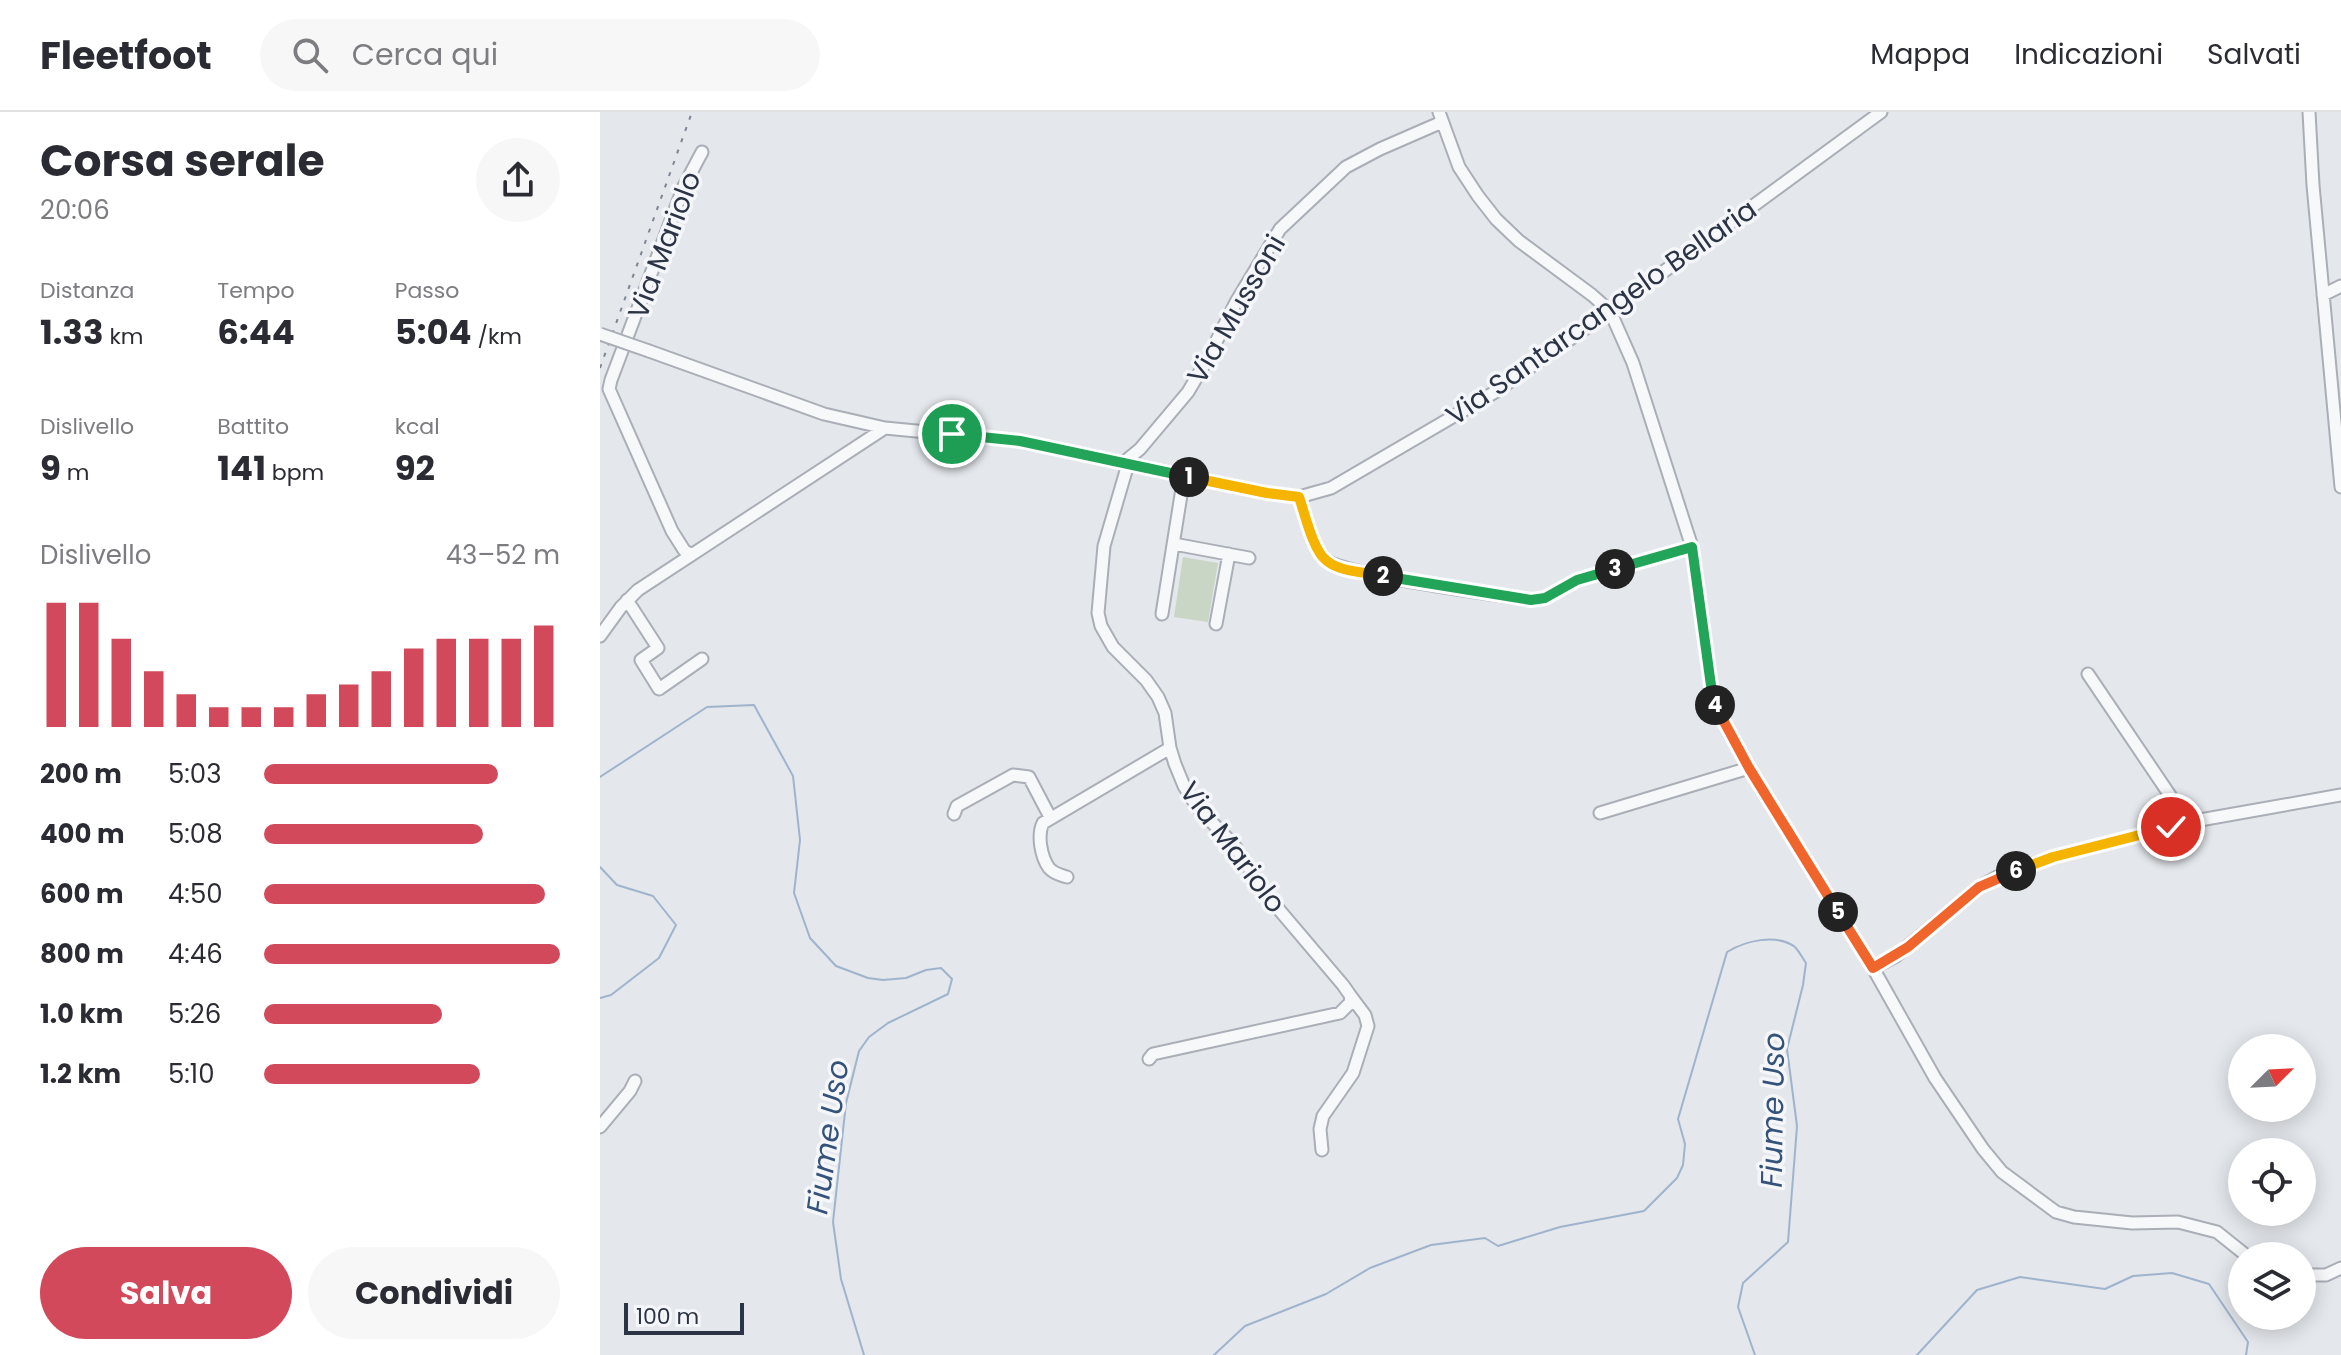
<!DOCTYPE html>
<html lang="it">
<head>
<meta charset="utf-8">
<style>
  :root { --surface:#fff; --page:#f7f7f7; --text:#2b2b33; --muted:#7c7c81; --line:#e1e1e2; --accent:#d1495b }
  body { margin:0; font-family:Poppins,sans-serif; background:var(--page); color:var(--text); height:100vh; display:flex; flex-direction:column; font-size:30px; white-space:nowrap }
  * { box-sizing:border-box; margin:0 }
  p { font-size:26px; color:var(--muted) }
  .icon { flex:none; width:44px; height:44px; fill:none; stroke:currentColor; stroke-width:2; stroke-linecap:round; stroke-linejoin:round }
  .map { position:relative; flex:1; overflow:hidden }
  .sheet { display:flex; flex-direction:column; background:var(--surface); width:600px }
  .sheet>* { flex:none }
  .needle { width:52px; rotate:66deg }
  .buttons { position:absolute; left:1628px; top:922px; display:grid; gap:16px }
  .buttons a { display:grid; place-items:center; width:88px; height:88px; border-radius:50%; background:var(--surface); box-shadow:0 4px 20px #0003; font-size:40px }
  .scale { position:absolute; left:24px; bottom:20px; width:120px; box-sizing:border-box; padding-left:8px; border:4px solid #2b3445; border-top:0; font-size:22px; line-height:28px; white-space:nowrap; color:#2b3445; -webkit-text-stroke:6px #f4f6f9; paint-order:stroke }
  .pin { position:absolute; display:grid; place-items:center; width:68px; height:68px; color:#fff; margin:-34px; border:4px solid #fff; border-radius:50%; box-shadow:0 2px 8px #0007 }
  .km { position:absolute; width:40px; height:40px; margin:-20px; border-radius:50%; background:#222; color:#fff; font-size:22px; line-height:40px; text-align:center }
  .round { display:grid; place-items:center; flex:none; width:84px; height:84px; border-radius:42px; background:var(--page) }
  .overview { display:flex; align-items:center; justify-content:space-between; height:136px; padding:0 40px }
  h1 { font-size:44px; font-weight:700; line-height:60px }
  .stats { display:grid; grid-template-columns:repeat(3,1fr); gap:12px; height:136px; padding:8px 40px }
  .stats div { display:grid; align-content:center }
  .stats b { font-size:34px; font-weight:700 }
  .stats small { font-size:22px; font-weight:400 }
  .stats p { font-size:22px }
  .chart { height:224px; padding:16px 40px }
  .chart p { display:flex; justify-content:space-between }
  .chart svg { width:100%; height:144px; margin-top:8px; stroke:var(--accent); stroke-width:6 }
  .cta { display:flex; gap:16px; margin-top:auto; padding:16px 40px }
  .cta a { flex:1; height:92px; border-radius:48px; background:var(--accent); color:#fff; font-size:32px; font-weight:700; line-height:92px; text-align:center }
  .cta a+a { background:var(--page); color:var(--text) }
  ul { padding:0 40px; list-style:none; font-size:26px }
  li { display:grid; grid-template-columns:128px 96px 1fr; align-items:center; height:60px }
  li i { height:20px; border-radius:10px; background:var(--accent) }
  header { display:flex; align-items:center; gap:48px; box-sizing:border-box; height:112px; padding:0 40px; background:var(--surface); border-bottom:2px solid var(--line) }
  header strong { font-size:38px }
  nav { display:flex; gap:44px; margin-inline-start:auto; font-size:28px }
  .search { width:560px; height:72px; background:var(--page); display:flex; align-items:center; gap:20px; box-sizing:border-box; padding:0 28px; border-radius:44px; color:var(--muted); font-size:30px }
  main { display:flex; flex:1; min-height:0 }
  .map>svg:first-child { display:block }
</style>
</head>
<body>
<header>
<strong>Fleetfoot</strong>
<div class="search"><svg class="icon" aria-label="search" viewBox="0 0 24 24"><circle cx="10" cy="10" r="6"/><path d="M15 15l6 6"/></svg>Cerca qui</div>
<nav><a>Mappa</a><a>Indicazioni</a><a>Salvati</a></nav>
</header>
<main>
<section class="sheet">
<div class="overview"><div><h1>Corsa serale</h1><p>20:06</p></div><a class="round"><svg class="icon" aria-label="share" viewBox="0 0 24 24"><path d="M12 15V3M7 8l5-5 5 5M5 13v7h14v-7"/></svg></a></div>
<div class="stats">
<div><p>Distanza</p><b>1.33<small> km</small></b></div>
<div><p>Tempo</p><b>6:44</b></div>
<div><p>Passo</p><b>5:04<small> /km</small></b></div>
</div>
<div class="stats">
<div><p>Dislivello</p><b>9<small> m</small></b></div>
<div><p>Battito</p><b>141<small> bpm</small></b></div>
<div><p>kcal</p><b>92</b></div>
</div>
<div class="chart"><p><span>Dislivello</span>43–52 m</p>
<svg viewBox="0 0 160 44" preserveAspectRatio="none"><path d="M5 44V6M15 44V6M25 44V17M35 44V27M45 44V34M55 44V38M65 44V38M75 44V38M85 44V34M95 44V31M105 44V27M115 44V20M125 44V17M135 44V17M145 44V17M155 44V13"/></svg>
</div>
<ul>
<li><b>200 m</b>5:03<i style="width:79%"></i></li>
<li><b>400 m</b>5:08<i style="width:74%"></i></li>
<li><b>600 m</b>4:50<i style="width:95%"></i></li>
<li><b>800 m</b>4:46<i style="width:100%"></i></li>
<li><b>1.0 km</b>5:26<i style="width:60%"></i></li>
<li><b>1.2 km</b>5:10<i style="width:73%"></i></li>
</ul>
<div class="cta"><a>Salva</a><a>Condividi</a></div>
</section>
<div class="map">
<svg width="1741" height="1243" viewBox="0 0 1741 1243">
  <rect width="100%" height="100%" fill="#e4e7ec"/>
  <path fill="#c9d6c5" d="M583,445L618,451L608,510L574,505Z"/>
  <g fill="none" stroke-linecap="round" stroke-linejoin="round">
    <path stroke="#9fb4cc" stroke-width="2" d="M0,665L107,595L154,593L193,664L200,728L194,781L210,826L236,854L268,866L283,868L306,866L326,858L341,856L352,867L348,882L288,911L269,925L259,939L246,991L233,1110L241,1167L264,1243
      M0,755L17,773L53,784L76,813L59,846L11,883L0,886
      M614,1243L645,1214L726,1182L770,1156L831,1133L885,1126L898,1134L960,1115L1044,1099L1077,1066L1083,1053L1085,1032L1078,1007L1127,840C1145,829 1176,821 1195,835C1199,839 1203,847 1206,851L1203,873L1187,937L1197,1014L1188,1130L1143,1171L1138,1195L1155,1243
      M1317,1243L1377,1178L1420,1165L1505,1177L1533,1164L1572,1161L1609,1172L1648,1230L1646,1243"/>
    <g stroke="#a9aeb7" stroke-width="15">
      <path id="minor" d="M839,0L859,55L878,84L896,107L919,129L992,183L1010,199L1033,251L1092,435L1113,588L1149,656L1273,856L1335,966L1383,1037L1402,1060L1456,1100L1474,1105L1532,1111L1578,1110L1617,1120L1647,1144
        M1709,0L1713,73L1741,375
        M1723,183L1741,174
        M49,239L224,302L285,316L420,329L667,381L699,385L731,376L895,280L1010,199L1281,0
        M523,351L540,337L588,280L608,246L636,190L680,117L746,55L780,37L842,10
        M528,352L504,434L498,501L501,514L513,535L546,568L558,585L565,601L570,636L575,652L584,674L598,696L634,733L665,781L743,873L750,883L751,890L740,901L553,942L549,947
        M699,385C705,402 712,435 725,447C742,463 899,483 931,488L945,486L977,468L1092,435
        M574,432L649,446
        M91,443L84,438L72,419L9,277L11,268L84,74L102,40
        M27,488L58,536L41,548L59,577L102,547
        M562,502L584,364
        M616,512L629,442
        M0,524L21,495L38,478L285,316
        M1488,562L1588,710
        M1000,701L1149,656
        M354,702L357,694L413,663L429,665L450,705
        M467,765C461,763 454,762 449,756C441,745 437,723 443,711L570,636
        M1273,856L1296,844L1379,775L1397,765L1453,745L1600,708L1741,683
        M0,1015L30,979L35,969
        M722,1038L720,1017L723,1004L753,961L768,914L765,903L750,883
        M1702,1163H1726L1741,1156"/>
    </g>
    <use href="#minor" stroke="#f7f8fa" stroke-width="11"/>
    <path stroke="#7d8696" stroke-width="2" stroke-dasharray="4 8" stroke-linecap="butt" d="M0,256L92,0"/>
    <g stroke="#a9aeb7" stroke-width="15" stroke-linecap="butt">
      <path id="minor-bridge" d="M0,222L49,239"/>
    </g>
    <use href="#minor-bridge" stroke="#f7f8fa" stroke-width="11"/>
  </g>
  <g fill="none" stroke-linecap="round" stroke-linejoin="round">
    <g stroke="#fff" stroke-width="16">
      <path id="split-1" d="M352,322L420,329L589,365"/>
    </g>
    <g stroke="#fff" stroke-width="16">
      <path id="split-2" d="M589,365L667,381L699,385C705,402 713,439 727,449C740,460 766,460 783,464"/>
    </g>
    <g stroke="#fff" stroke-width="16">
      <path id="split-3" d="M783,464L931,488L945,486L977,468L1015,457"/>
    </g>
    <g stroke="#fff" stroke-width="16">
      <path id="split-4" d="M1015,457L1092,435L1113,588L1115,593"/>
    </g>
    <g stroke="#fff" stroke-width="16">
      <path id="split-5" d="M1115,593L1149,656L1238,800"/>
    </g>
    <g stroke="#fff" stroke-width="16">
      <path id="split-6" d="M1238,800L1273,856L1308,835L1379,775L1416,759"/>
    </g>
    <g stroke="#fff" stroke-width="16">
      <path id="split-7" d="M1416,759L1453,745L1571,715"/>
    </g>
    <use href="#split-1" stroke="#22a559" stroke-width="10"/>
    <use href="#split-2" stroke="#f5b400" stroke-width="10"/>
    <use href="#split-3" stroke="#22a559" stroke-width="10"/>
    <use href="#split-4" stroke="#22a559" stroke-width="10"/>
    <use href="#split-5" stroke="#f0652b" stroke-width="10"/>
    <use href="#split-6" stroke="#f0652b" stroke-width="10"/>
    <use href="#split-7" stroke="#f5b400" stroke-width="10"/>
  </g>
  <g text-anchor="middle" stroke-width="7" stroke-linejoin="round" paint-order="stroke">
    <g font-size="28" fill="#2b3445" stroke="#f4f6f9">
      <text transform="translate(64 133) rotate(-69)" y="10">Via Mariolo</text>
      <text transform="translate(636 197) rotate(-60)" y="10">Via Mussoni</text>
      <text transform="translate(1001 200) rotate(-35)" y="10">Via Santarcangelo Bellaria</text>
      <text transform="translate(633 735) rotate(53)" y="10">Via Mariolo</text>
    </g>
    <g font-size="30" font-style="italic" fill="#34527a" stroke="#f4f6f9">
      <text transform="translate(1173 998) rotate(-89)" y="10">Fiume Uso</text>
      <text transform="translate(228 1025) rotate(-82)" y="10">Fiume Uso</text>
    </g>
  </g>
</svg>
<div class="buttons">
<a><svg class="needle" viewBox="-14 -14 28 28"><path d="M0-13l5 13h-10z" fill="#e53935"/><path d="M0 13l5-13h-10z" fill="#7c7c81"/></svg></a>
<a><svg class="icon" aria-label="locate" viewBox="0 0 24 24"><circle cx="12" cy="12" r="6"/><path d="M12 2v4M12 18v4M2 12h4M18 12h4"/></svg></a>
<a><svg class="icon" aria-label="layers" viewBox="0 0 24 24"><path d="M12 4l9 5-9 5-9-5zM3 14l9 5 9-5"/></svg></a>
</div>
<div class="scale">100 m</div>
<div class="pin" style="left:352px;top:322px;background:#1e9e55"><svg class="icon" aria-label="arrive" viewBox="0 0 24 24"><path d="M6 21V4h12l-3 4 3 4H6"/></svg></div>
<div class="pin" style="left:1571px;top:715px;background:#d93025"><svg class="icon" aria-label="check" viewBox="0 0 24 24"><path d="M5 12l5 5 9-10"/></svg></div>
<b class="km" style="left:589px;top:365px">1</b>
<b class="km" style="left:783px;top:464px">2</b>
<b class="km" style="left:1015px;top:457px">3</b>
<b class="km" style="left:1115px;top:593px">4</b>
<b class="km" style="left:1238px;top:800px">5</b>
<b class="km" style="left:1416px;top:759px">6</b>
</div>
</main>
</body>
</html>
